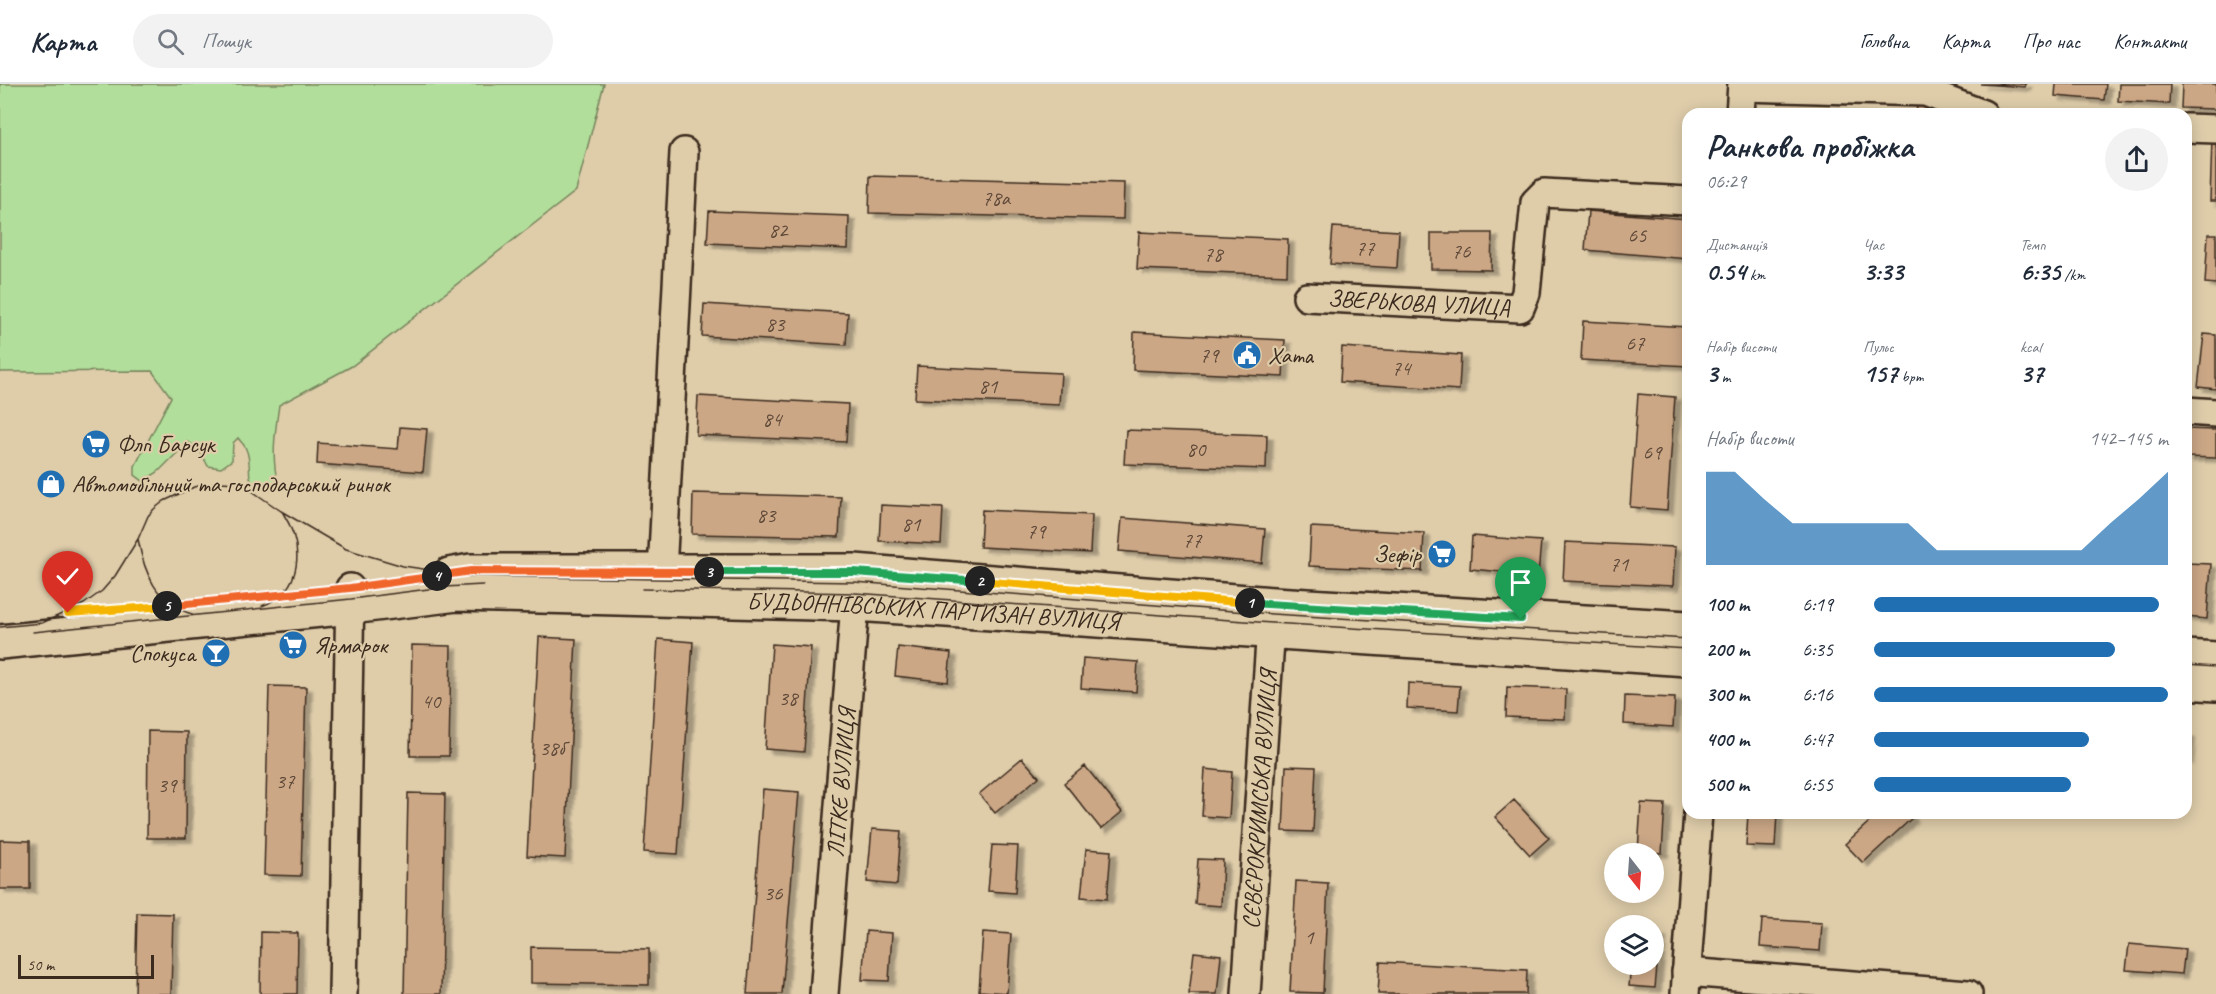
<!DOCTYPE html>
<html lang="uk">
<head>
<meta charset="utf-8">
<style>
  :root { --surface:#fff; --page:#f2f2f3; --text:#1f2937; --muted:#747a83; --line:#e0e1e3; --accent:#1f6fb2 }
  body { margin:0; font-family:Caveat,sans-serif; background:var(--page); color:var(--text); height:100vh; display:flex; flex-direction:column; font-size:22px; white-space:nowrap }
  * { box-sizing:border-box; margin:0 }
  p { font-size:20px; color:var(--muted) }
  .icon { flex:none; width:33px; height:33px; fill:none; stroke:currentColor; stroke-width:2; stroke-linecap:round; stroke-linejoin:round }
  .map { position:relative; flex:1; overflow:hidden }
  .side { position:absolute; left:1682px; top:24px; width:510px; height:711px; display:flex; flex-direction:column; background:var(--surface); border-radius:18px; box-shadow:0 3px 15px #0003 }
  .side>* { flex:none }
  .needle { width:39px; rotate:163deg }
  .fabs { position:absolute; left:1604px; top:759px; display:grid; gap:12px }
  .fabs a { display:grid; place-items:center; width:60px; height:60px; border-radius:50%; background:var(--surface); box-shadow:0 3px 15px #0003; font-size:30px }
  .scale { position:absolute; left:18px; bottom:15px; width:136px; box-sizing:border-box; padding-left:6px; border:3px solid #3b2a1e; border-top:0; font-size:16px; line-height:21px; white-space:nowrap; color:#3b2a1e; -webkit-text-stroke:4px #dfcdaa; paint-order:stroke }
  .pin { position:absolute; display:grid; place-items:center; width:51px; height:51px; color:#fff; margin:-62px -26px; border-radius:50% 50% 50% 0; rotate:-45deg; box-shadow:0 0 6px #0007 }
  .pin .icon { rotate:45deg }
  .km { position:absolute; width:30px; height:30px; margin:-15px; border-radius:50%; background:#222; color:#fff; font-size:16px; line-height:30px; text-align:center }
  .round { display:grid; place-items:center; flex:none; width:63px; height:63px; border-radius:32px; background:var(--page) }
  .overview { display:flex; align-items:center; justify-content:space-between; height:102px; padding:0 24px }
  h1 { font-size:33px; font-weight:700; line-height:45px }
  .figures { display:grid; grid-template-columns:repeat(3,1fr); gap:9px; height:102px; padding:6px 24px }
  .figures div { display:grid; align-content:center }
  .figures b { font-size:26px; font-weight:700 }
  .figures small { font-size:16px; font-weight:400 }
  .figures p { font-size:16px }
  .chart { height:168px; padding:12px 24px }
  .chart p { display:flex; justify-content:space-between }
  .chart svg { width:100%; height:108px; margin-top:6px; fill:var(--accent); opacity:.7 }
  ul { padding:0 24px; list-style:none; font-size:20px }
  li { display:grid; grid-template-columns:96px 72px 1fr; align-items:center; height:45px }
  li i { height:15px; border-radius:8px; background:var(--accent) }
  header { display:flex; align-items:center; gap:36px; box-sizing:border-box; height:84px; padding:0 30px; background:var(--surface); border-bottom:2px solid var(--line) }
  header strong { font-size:28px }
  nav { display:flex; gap:33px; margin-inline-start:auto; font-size:21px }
  .search { width:420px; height:54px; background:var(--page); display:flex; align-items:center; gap:15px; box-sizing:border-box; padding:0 21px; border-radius:33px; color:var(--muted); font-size:22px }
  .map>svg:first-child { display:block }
</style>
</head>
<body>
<header>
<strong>Карта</strong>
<div class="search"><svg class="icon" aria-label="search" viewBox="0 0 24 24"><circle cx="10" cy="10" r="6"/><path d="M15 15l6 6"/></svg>Пошук</div>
<nav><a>Головна</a><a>Карта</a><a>Про нас</a><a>Контакти</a></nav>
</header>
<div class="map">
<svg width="2216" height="910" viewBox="0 0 2216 910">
  <defs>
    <filter id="shadow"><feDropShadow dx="6" dy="4" stdDeviation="1.5" flood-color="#0004"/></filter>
  </defs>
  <rect width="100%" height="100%" fill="#dfcdaa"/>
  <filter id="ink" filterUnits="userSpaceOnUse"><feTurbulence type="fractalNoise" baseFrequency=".0167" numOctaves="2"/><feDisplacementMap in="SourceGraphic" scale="12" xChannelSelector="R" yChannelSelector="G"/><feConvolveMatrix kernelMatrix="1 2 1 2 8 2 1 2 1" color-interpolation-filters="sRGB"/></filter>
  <g filter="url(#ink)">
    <path fill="#b2de9b" stroke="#76845c" stroke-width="1.5" d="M0,0H604L576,107L352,282L279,321C275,348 271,374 278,400L269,406C239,401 255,385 246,365C245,361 240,357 238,354L233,359L232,376L221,384L208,382L199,365L188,358L158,388L143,397L135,391V382L171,313L152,287L0,288Z"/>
    <path fill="#cba786" stroke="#3b2a1e" stroke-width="1.5" filter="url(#shadow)" d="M1980,0H2026L2025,3Z
      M2056,0H2106L2104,16L2055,12Z
      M2119,0H2170L2169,20L2118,17Z
      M2182,0H2216V25L2181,24Z
      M1917,21L1942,22L1941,30H1916Z
      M2212,55H2216V117H2210Z
      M870,92L1124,99L1123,135L869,129Z
      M709,127L849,132L848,165L707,159Z
      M1588,127L1688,135V175L1585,166Z
      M1333,143L1399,147L1397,184L1330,180Z
      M1139,148L1288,155L1287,191L1137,185Z
      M1431,149H1492L1491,186L1431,185Z
      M2208,150H2216V200L2205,199Z
      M704,220L848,229L846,261L702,252Z
      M1583,237L1688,243V282L1581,276Z
      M1134,248L1285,256L1283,293L1133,286Z
      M2204,250L2216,251V305L2198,303Z
      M1342,263L1461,271L1459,306L1340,298Z
      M917,282L1061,289L1059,321L915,315Z
      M1638,310L1675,313L1667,426L1630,423Z
      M698,312L848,320L846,358L696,351Z
      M400,343L427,345L423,388L317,380L318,359L398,365Z
      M2186,345L2216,346V374L2186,373Z
      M1126,346L1267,351L1266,385L1124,380Z
      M693,409L841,413L839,453L692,450Z
      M881,421L943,424L941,460L879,457Z
      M982,426L1092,431L1090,469L980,463Z
      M1122,434L1265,445L1262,479L1119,467Z
      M1311,443L1424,449L1422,487L1309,482Z
      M1472,452L1541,457L1538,491L1470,485Z
      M1565,458L1675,463L1673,502L1563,497Z
      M2186,479L2211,480L2207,535L2186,533Z
      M539,553L576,555L565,774L527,772Z
      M658,555L693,558L678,770L644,768Z
      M772,560L811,563L804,668L765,665Z
      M412,561L451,562L449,672H410Z
      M898,563L951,569L948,598L895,592Z
      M1083,574L1138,578L1136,608L1081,604Z
      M1408,599L1460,602L1458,627L1407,624Z
      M269,602L306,603L301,792L264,791Z
      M1507,603L1566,605L1565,635L1506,633Z
      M1625,612L1675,614L1673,643L1624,640Z
      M148,647L187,648L186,754H147Z
      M2186,650H2189L2187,676H2186Z
      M1022,674L1039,693L995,729L979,710Z
      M1085,682L1122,728L1101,745L1064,699Z
      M1286,682L1316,683L1313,748L1283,747Z
      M1205,685L1232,688L1229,734L1202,732Z
      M763,705L799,708L782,910H747Z
      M408,709L445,710L441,910H404Z
      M1514,716L1549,754L1530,771L1495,733Z
      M1641,719L1665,720L1662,769L1638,768Z
      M1748,729H1777L1775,763L1746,762Z
      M1879,729H1907L1912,734L1863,779L1845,760Z
      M872,745L901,747L897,801L867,798Z
      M0,756L30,757V805H0Z
      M992,761L1018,762L1015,809L988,807Z
      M1086,765L1111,767L1107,815L1081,813Z
      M1198,775L1223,776L1221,822L1195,820Z
      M1296,797L1328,799L1323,909L1290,908Z
      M137,829L173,830L171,910H135Z
      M1762,835L1822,839L1820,867L1760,863Z
      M866,847L892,849L889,897L862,896Z
      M261,848L298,849L297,910H260Z
      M983,848L1011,850L1007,909L979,907Z
      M1653,850H1660L1655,904L1629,902L1631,880H1653Z
      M2129,860L2185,865L2182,890L2126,886Z
      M531,863L649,865V901L531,899Z
      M1194,868L1221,871L1217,910H1189Z
      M1380,878L1527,886L1526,910H1378Z"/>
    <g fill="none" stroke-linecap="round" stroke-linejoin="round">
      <g stroke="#3b2a1e" stroke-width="32">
        <g id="minor">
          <path d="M1742,3L1925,8L1983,30"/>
          <path d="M1740,30L1742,0"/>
          <path d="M2186,44L2216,45"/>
          <path id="s1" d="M1307,213L1520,224L1526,209L1535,118L1544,109L1688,117"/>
          <path d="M2186,327L2216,329"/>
          <path d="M662,488L684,68"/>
          <path d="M1686,888L1968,910"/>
          <path d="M343,910L350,504"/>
          <path id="s2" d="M824,910L855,520L854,501"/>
          <path id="s3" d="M1246,910L1272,528"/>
          <path d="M1685,910L1698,729"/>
        </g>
      </g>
      <g stroke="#3b2a1e" stroke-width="38">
        <g id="major">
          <path d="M449,491L471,487H854L1273,520L1688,544"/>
          <path id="s4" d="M0,558L351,523L457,510L855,520L1688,575"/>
          <path d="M2186,573L2216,575"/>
          <path d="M2186,598L2216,600"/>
        </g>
      </g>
      <use href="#minor" stroke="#dfcdaa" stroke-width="27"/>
      <use href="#major" stroke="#dfcdaa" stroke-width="33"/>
      <path stroke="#3b2a1e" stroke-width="1.5" d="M138,455C144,488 156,520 192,530
        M642,505L855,509L1272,539L1688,565
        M262,522C304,506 304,462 283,429
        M0,543L42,539L84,520L102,507L115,492L138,455L148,432L154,425L164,417L194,403L221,398L237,399L252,407L281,427L346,465L403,482L470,492L854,498L1272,530L1688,555
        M33,548L351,515L444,503L483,501
        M2186,581L2216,583"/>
    </g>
  </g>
  <g fill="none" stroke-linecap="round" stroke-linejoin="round" filter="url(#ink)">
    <g stroke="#fff" stroke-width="12">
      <path id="split-1" d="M1250,519L1521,535"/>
    </g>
    <g stroke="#fff" stroke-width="12">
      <path id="split-2" d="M980,497L1250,519"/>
    </g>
    <g stroke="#fff" stroke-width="12">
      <path id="split-3" d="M709,488H854L980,497"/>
    </g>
    <g stroke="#fff" stroke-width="12">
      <path id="split-4" d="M437,492L471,487L709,488"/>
    </g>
    <g stroke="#fff" stroke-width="12">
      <path id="split-5" d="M167,522L350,504L437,492"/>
    </g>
    <g stroke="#fff" stroke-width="12">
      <path id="split-6" d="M68,529L167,522"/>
    </g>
    <use href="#split-1" stroke="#22a559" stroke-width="8"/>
    <use href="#split-2" stroke="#f5b400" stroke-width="8"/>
    <use href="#split-3" stroke="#22a559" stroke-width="8"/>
    <use href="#split-4" stroke="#f0652b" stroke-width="8"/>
    <use href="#split-5" stroke="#f0652b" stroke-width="8"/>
    <use href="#split-6" stroke="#f5b400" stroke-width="8"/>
  </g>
  <defs>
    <g id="civic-disc" transform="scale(1.5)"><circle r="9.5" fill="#1f6fb2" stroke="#dfcdaa"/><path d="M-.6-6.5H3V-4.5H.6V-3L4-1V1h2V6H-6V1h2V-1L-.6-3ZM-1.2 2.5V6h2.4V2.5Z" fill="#fff"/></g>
    <g id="supermarket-disc" transform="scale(1.5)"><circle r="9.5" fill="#1f6fb2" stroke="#dfcdaa"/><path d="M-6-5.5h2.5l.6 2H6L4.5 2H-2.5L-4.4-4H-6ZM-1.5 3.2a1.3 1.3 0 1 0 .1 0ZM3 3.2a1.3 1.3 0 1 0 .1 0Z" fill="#fff"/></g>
    <g id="shop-disc" transform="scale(1.5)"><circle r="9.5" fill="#1f6fb2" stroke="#dfcdaa"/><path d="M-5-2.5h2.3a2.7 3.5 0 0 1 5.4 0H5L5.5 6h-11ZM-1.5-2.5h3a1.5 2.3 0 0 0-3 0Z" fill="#fff"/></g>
    <g id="bar-disc" transform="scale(1.5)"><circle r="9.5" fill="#1f6fb2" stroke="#dfcdaa"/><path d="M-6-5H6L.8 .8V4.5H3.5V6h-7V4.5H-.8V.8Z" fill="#fff"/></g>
  </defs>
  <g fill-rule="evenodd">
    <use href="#civic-disc" x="1247" y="271"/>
    <use href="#supermarket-disc" x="96" y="360"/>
    <use href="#shop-disc" x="51" y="400"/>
    <use href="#supermarket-disc" x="1442" y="470"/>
    <use href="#supermarket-disc" x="293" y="561"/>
    <use href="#bar-disc" x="216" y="569"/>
  </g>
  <g text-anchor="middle" stroke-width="4.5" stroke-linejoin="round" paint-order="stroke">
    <g font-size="21" fill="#5f4938">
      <text x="996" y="121">78а</text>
      <text x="778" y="153">82</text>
      <text x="1637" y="158">65</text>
      <text x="1365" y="171">77</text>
      <text x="1461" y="174">76</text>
      <text x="1213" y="177">78</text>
      <text x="775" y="247">83</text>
      <text x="1635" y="266">67</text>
      <text x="1209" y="278">79</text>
      <text x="1401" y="291">74</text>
      <text x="988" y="309">81</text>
      <text x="772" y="342">84</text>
      <text x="1196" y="372">80</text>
      <text x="1652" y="375">69</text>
      <text x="766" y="438">83</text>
      <text x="911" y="447">81</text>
      <text x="1036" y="454">79</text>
      <text x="1192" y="463">77</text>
      <text x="1619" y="487">71</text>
      <text x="788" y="621">38</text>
      <text x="431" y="624">40</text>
      <text x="552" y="671">38б</text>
      <text x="285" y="704">37</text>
      <text x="167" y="708">39</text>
      <text x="773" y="816">36</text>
      <text x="1309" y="860">1</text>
    </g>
    <g font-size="24" fill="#3b2a1e" stroke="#dfcdaa">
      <text dy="8" stroke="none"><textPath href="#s1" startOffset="112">ЗВЕРЬКОВА УЛИЦА</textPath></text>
      <text dy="8" stroke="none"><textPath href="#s4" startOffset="936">БУДЬОННІВСЬКИХ ПАРТИЗАН ВУЛИЦЯ</textPath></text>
      <text dy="8" stroke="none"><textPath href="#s2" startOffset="212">ЛІТКЕ ВУЛИЦЯ</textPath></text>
      <text dy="8" stroke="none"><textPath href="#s3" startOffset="195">СЄВЄРОКРИМСЬКА ВУЛИЦЯ</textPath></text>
    </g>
    <g font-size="24" fill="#3b2a1e" stroke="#dfcdaa" text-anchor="start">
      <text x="1268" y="279">Хата</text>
      <text x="117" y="368">Флп Барсук</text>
      <text x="72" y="408">Автомобільний та господарський ринок</text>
      <text x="1421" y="478" text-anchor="end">Зефір</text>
      <text x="314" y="569">Ярмарок</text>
      <text x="195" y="577" text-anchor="end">Спокуса</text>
    </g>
  </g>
</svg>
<div class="fabs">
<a><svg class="needle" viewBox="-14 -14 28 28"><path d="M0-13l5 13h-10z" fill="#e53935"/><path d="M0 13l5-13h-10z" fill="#747a83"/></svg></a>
<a><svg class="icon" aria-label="layers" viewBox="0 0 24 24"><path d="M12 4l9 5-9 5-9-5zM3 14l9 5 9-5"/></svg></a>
</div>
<div class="scale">50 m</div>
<div class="pin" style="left:1521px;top:535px;background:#1e9e55"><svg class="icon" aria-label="arrive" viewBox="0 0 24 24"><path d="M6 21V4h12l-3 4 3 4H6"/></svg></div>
<div class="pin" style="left:68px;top:529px;background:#d93025"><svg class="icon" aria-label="check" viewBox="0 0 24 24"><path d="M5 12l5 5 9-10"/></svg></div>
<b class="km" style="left:1250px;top:519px">1</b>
<b class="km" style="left:980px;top:497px">2</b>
<b class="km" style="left:709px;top:488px">3</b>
<b class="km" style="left:437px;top:492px">4</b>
<b class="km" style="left:167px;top:522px">5</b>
<section class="side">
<div class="overview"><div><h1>Ранкова пробіжка</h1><p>06:29</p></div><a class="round"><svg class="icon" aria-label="share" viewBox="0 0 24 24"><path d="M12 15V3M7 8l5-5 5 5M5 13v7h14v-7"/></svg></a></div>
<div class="figures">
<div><p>Дистанція</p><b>0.54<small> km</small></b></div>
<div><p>Час</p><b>3:33</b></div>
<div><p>Темп</p><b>6:35<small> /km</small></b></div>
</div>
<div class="figures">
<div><p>Набір висоти</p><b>3<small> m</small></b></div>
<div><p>Пульс</p><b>157<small> bpm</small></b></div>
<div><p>kcal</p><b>37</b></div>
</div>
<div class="chart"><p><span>Набір висоти</span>142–145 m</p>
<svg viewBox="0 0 160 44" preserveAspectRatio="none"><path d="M0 44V6L10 6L20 17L30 27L40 27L50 27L60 27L70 27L80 38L90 38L100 38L110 38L120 38L130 38L140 27L150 17L160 6V44z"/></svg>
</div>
<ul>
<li><b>100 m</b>6:19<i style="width:97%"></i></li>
<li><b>200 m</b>6:35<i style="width:82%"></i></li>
<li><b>300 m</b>6:16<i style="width:100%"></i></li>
<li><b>400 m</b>6:47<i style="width:73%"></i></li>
<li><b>500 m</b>6:55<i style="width:67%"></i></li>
</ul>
</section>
</div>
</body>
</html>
